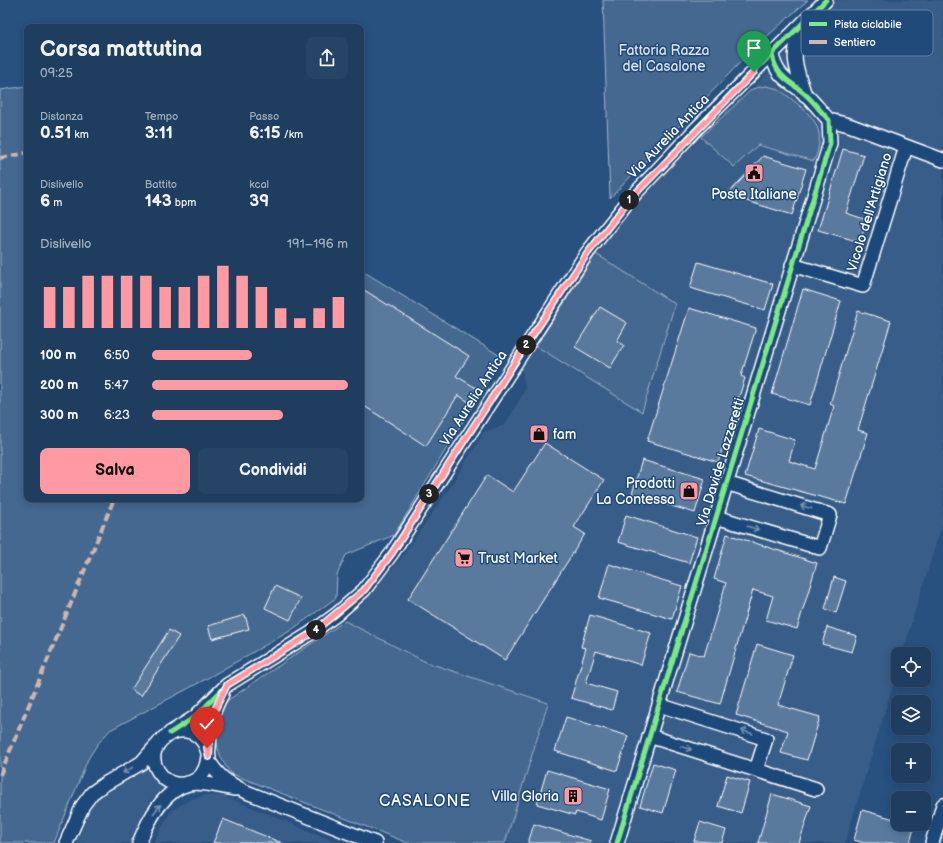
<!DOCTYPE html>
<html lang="it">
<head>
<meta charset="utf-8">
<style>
  :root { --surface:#1e3d5f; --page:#264465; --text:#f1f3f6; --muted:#a1aebd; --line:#3c5674; --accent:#ff9aa2 }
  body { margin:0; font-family:"Balsamiq Sans",sans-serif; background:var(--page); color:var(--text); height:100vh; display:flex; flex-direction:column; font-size:15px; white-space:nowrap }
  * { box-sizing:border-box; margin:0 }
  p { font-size:13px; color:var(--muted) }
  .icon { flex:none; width:22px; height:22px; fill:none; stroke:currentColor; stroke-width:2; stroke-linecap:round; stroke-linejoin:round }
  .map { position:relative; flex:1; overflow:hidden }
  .panel { position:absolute; left:24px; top:24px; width:340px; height:478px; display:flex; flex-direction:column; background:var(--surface); border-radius:8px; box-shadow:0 2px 10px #0003,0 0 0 1px var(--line) }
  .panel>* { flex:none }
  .buttons { position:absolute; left:891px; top:647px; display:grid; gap:8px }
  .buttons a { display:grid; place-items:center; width:40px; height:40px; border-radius:8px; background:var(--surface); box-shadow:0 2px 10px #0003,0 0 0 1px var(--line); font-size:20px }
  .pin { position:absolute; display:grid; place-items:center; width:34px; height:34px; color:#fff; margin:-41px -17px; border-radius:50% 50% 50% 0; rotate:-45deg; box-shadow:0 0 4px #0007 }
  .pin .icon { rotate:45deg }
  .km { position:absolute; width:20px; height:20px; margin:-10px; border-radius:50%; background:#222; color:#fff; font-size:11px; line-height:20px; text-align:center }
  .round { display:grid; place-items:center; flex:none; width:42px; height:42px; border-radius:8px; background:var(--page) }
  .summary { display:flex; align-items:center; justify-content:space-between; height:68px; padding:0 16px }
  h1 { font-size:22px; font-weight:600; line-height:30px }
  .metrics { display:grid; grid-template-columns:repeat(3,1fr); gap:6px; height:68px; padding:4px 16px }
  .metrics div { display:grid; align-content:center }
  .metrics b { font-size:17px; font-weight:600 }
  .metrics small { font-size:11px; font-weight:400 }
  .metrics p { font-size:11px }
  .chart { height:112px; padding:8px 16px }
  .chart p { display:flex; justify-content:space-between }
  .chart svg { width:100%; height:72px; margin-top:4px; stroke:var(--accent); stroke-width:6 }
  .primary-button { display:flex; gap:8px; margin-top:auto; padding:8px 16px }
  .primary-button a { flex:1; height:46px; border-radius:8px; background:var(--accent); color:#111; font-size:16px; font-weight:600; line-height:46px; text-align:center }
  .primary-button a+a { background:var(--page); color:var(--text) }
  ul { padding:0 16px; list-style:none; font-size:13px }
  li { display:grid; grid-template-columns:64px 48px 1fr; align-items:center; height:30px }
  li i { height:10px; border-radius:5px; background:var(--accent) }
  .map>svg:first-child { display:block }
</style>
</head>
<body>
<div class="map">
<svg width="943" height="843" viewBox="0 0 943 843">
  <rect width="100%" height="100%" fill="#28517f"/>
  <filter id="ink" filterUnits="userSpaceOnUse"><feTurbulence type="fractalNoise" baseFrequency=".025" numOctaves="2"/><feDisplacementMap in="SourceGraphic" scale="8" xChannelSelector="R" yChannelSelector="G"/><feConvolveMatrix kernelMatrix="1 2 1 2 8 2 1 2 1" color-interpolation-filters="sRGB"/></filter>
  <g filter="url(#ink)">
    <path fill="#375d88" d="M835,0H943V521L902,654H898V668L845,843H505L548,703L426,662L345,621L401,558L447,492L484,432L505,425L525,390L522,369L614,229L637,201L701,137L752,89Z
      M149,767L157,782L163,790L151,800L130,843H74L85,815L103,790Z
      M206,795L224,796L338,843H153L171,811L189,800Z"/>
    <path fill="#446890" stroke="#a2b4c8" d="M603,0H808L753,49L610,198Z
      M27,86V499H361V270L502,357L394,535L346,555L337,575L336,598L290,631L206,679L110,730L97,745L88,759L54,843H0V90Z
      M765,86C777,87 784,93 794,101C817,119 826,132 814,161L758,145L734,167L701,137L752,89Z
      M596,254L675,304L642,412L536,346Z
      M345,621L426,662L548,703L505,843H408L232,774C213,754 211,722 228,700Z"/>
    <path fill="#5a7a9d" stroke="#fff" d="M843,149L864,155L846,213L867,220L860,242L818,230Z
      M763,156L806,169L792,215L727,195Z
      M698,262L773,284L765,310L690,288Z
      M361,288L469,356L456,376L478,389L469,402L458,395L426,446L361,404Z
      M803,289L841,301L810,405L772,394Z
      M600,307L627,323L617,341L624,345L610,368L575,347Z
      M689,308L756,328L741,376L745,378L718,462L647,441Z
      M858,311L891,321L858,430L868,433L846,504L745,476L759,429L795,440L789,461L815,469L834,406L830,404Z
      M545,443L604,480L574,527L585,534L505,660L408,599L487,475L513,492Z
      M642,460L705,479L695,513L632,494Z
      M626,515L697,537L689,563L618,542Z
      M727,534L817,563L797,629L766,620L773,596L753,590L720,704L677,692L689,652L704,656L726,583L714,579Z
      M609,564L682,586L672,619L599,598Z
      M834,577L846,581L836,613L825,609Z
      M275,586L301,598L290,620L265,608Z
      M245,615L249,629L212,639L208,626Z
      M590,615L651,633L641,665L596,651L586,683L617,692L612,710L571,698L586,648L581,647Z
      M827,627L857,636L852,652L822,644Z
      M169,630L179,636L141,696L131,690Z
      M757,644L793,655L778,705L820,717L807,760L781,753L788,731L736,715Z
      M566,717L628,736L617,771L555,751Z
      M653,763L676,770L663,813L640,806Z
      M547,770L610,789L601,820L576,812L575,815L537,804Z
      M727,775L750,782L741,813L718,806Z
      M772,794L811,806L799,843H758Z
      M862,810L898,820V824H915L910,843H864L854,840Z
      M223,819L282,843H213Z
      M700,822L726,830L722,843L694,841Z
      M534,824L591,841L590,843H528Z"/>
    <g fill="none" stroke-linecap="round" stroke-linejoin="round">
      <g stroke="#fff" stroke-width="16">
        <path id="minor" d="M801,28C791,58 795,65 805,95
          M829,120L849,125L943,160
          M792,265L863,286L906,147
          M716,517L820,548L830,515L726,483
          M659,705L766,739L756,770
          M170,733L195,717L227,685L311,633L337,614L364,590L392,553L587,253L630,199L698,127L826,0
          M649,736L816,789
          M209,757C199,705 132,741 161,775C166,782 175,785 183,784C215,781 207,745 211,722C213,712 217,703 222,694
          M208,760C219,777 226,782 244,791L375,843
          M66,843L83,805L92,793L103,785L141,763L156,746
          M139,843C148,821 163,790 189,784C200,781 223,787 235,789
          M617,843L830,143L829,120C821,112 814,102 805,94C789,80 777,78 772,55
          M932,843L943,805"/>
      </g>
      <use href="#minor" stroke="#1f4a7a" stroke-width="13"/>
      <path stroke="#d1b7ad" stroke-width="4" stroke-dasharray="8 4" stroke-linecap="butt" d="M0,158L27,153
        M0,775L114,499"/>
      <g stroke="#1f4a7a" stroke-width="8">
        <path id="cycleway" d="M170,733L195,717L227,685L311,633L337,614L364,590L392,553L587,253L630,199L698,127L826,0
          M617,843L830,143L829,120C821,112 814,102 805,94C789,80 777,78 772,55"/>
      </g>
      <use href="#cycleway" stroke="#7ce984" stroke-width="5"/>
    </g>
    <defs><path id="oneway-shaft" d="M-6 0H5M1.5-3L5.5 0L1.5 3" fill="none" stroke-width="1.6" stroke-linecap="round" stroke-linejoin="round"/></defs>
    <g stroke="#7992af">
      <use href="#oneway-shaft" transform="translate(806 507) rotate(-163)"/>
      <use href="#oneway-shaft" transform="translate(753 528) rotate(17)"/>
      <use href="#oneway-shaft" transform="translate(747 732) rotate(-162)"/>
      <use href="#oneway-shaft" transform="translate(686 748) rotate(18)"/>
      <use href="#oneway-shaft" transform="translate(128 770) rotate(151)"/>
      <use href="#oneway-shaft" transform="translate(157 809) rotate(-51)"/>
    </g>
  </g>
  <g fill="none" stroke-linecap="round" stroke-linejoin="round" filter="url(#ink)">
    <g stroke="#fff" stroke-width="8">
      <path id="route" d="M207,748L209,757L210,734L213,713L227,685L312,633L364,590L392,553L520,354L587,254L630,199L754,72"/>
    </g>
    <use href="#route" stroke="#ff9aa2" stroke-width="5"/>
  </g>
  <defs>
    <g id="civic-square" transform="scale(1)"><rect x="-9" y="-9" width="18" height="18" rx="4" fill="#ff9aa2" stroke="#1f4a7a"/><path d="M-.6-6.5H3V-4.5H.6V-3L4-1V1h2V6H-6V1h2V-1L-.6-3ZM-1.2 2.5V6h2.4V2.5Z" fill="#111"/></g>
    <g id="shop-square" transform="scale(1)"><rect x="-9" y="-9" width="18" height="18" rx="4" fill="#ff9aa2" stroke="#1f4a7a"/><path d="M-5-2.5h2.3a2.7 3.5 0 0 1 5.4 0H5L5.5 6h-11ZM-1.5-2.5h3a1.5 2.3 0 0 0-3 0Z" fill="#111"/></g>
    <g id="supermarket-square" transform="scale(1)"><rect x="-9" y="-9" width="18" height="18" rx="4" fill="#ff9aa2" stroke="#1f4a7a"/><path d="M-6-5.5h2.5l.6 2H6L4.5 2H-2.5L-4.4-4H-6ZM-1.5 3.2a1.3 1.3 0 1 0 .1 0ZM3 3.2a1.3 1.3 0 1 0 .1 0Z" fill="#111"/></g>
    <g id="building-square" transform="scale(1)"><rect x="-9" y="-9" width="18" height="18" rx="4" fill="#ff9aa2" stroke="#1f4a7a"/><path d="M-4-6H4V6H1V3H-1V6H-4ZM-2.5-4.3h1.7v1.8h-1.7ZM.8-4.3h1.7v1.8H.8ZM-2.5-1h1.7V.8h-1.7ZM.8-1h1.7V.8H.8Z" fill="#111"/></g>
  </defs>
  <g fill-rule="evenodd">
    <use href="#civic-square" x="754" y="173"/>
    <use href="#shop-square" x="539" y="434"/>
    <use href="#shop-square" x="689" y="491"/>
    <use href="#supermarket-square" x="464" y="558"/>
    <use href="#building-square" x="573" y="796"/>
  </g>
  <g text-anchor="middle" stroke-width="3" stroke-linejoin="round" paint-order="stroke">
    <g font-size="14" fill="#dae1e9" stroke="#1f4a7a">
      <text x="664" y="55">Fattoria Razza<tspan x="664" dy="16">del Casalone</tspan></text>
    </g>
    <g font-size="14" fill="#fff" stroke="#1f4a7a">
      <text transform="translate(668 136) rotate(-46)" y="5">Via Aurelia Antica</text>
      <text transform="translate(869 212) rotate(-73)" y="5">Vicolo dell'Artigiano</text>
      <text transform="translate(473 398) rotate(-57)" y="5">Via Aurelia Antica</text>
      <text transform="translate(720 462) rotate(-73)" y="5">Via Davide Lazzeretti</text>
    </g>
    <g font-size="14" fill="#fff" stroke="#1f4a7a" text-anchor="start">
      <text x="754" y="199" text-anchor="middle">Poste Italiane</text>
      <text x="553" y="439">fam</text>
      <text x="675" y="488" text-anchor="end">Prodotti<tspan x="675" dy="16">La Contessa</tspan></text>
      <text x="478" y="563">Trust Market</text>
      <text x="559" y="801" text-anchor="end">Villa Gloria</text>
    </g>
    <g font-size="16" letter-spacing="1" fill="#fff" stroke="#1f4a7a">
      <text x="425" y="806">CASALONE</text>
    </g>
  </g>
  <rect x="801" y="10" width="132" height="46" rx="6" fill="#1f4a7a" stroke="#6280a2" stroke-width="1"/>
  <rect x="809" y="22" width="18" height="4" fill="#7ce984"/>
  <rect x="809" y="40" width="18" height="4" fill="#d1b7ad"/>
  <g font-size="11" fill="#fff">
    <text x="834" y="28">Pista ciclabile</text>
    <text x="834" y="46">Sentiero</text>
  </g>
</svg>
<div class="buttons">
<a><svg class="icon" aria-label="locate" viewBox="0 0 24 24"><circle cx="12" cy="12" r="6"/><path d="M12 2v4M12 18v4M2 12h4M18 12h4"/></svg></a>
<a><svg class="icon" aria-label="layers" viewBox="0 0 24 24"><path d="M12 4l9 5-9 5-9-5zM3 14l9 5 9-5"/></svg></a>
<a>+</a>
<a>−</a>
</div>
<div class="pin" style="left:754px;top:72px;background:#1e9e55"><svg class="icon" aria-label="arrive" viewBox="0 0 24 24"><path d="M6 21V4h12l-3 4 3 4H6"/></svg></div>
<div class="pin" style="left:207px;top:748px;background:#d93025"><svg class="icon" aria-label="check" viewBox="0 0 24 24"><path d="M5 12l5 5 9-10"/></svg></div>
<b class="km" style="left:629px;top:200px">1</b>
<b class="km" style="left:526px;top:345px">2</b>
<b class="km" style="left:429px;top:494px">3</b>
<b class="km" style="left:316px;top:630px">4</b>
<section class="panel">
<div class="summary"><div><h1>Corsa mattutina</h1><p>09:25</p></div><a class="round"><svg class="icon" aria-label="share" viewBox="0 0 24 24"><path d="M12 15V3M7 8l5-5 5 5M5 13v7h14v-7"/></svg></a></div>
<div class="metrics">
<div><p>Distanza</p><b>0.51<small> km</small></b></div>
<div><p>Tempo</p><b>3:11</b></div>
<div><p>Passo</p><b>6:15<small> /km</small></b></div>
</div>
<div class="metrics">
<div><p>Dislivello</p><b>6<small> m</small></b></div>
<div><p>Battito</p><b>143<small> bpm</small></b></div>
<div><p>kcal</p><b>39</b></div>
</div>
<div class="chart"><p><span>Dislivello</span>191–196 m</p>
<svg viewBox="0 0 160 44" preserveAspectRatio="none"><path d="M5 44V19M15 44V19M25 44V12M35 44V12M45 44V12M55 44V12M65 44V19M75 44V19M85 44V12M95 44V6M105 44V12M115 44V19M125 44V32M135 44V38M145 44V32M155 44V25"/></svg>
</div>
<ul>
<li><b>100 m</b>6:50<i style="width:51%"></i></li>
<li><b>200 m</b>5:47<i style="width:100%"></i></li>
<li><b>300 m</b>6:23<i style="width:67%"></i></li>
</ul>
<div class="primary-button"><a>Salva</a><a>Condividi</a></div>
</section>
</div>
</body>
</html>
